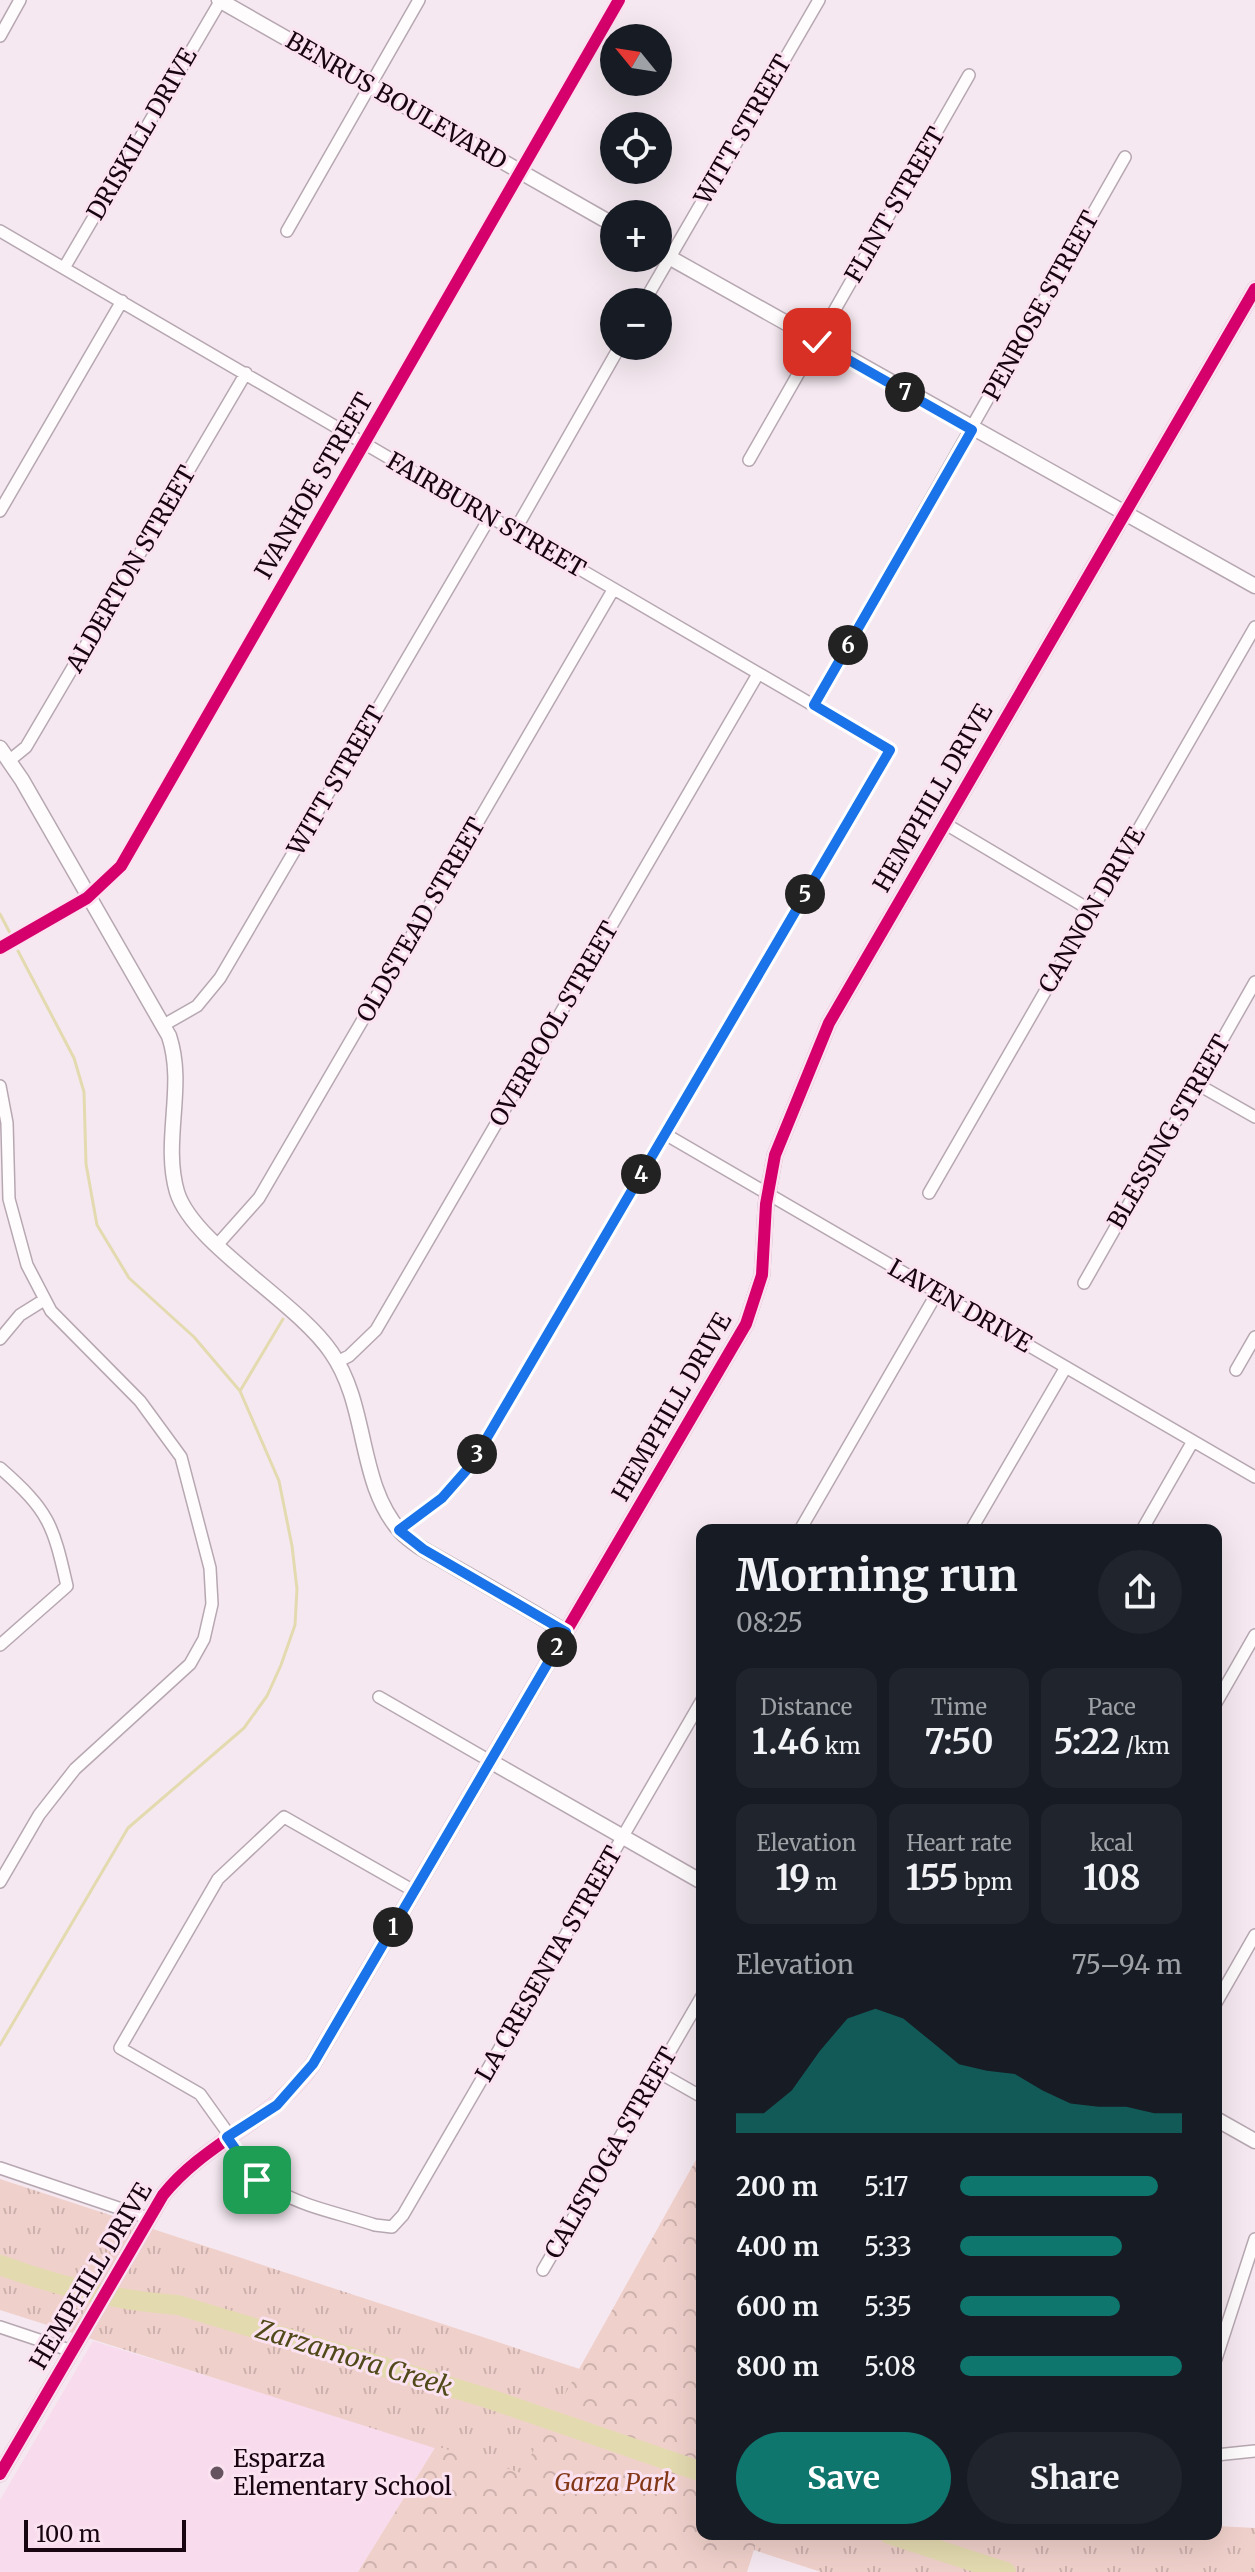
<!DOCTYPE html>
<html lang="en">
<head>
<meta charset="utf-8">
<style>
  :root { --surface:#171b24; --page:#20242c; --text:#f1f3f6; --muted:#9ea1a6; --accent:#0f766e }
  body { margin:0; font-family:Merriweather,serif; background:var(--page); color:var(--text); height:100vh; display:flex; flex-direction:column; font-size:30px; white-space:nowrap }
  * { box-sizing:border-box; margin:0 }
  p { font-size:26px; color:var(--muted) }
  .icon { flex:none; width:44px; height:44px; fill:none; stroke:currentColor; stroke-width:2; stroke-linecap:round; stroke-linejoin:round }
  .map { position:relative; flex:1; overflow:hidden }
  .side { position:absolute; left:696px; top:1524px; width:526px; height:1016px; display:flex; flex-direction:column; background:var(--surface); border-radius:16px; box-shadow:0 8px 32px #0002 }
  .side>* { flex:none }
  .needle { width:52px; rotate:300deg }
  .controls { position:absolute; left:600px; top:24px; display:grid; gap:16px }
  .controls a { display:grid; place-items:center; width:72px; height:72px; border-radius:50%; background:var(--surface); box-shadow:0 8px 32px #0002; font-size:40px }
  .scale { position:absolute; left:24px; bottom:20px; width:162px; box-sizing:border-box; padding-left:8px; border:4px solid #180511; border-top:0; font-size:22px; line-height:28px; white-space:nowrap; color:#180511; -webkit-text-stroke:6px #fbe2f1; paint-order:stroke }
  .pin { position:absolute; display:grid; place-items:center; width:68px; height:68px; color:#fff; margin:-34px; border-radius:16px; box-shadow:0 4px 12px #0006 }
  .km { position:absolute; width:40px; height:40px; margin:-20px; border-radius:50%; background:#222; color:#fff; font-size:22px; line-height:40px; text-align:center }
  .round { display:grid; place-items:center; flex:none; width:84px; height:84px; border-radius:42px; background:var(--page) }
  .summary { display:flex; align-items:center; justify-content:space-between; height:136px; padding:0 40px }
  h1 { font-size:44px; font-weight:700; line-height:60px }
  .stats { display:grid; grid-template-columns:repeat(3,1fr); gap:12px; height:136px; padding:8px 40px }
  .stats div { display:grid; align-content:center; border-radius:16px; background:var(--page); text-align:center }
  .stats b { font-size:34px; font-weight:700 }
  .stats small { font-size:22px; font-weight:400 }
  .stats p { font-size:22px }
  .chart { height:224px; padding:16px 40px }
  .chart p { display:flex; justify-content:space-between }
  .chart svg { width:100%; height:144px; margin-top:8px; fill:var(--accent); opacity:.7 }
  .primary-button { display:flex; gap:16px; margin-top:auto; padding:16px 40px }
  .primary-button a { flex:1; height:92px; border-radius:48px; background:var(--accent); color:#fff; font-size:32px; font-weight:700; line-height:92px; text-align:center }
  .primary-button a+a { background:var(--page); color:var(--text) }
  ul { padding:0 40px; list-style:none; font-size:26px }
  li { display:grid; grid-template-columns:128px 96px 1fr; align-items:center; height:60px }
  li i { height:20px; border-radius:10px; background:var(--accent) }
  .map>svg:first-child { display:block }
</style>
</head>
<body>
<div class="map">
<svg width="1255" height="2572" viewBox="0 0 1255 2572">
  <defs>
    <pattern id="grass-tufts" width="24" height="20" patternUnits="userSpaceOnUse" patternTransform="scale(2)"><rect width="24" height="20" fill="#f0d0cb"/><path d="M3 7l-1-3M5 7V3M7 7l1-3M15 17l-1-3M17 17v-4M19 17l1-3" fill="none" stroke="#cdb1ad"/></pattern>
    <pattern id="forest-crowns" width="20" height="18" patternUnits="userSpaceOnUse" patternTransform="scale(2)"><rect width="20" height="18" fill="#f0d0cb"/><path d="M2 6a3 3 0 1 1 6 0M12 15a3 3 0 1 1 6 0" fill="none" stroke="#cdb1ad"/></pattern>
  </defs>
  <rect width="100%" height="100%" fill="#f5e8f0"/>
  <path fill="#f8dbed" d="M93,2341L436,2446L358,2572H0V2500Z"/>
  <path fill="url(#grass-tufts)" d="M0,2179L702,2409V2533L0,2310Z
    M1216,2526L1255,2528V2572H821L705,2534H1216Z"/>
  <path fill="url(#forest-crowns)" d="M702,2149V2534H759L747,2572H358L436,2446L521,2473Z"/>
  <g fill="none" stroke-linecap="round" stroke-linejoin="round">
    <path stroke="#e4dab0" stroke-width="3" d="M0,914L10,933
      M18,951L74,1058L84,1092L86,1164L97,1225L129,1278L194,1337L240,1391
      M0,2045L128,1828L244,1728L267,1696L281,1665L295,1625L297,1589L292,1546L279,1481L240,1391L283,1319"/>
    <path stroke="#e4dab0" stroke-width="20" d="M0,2265C57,2286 118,2301 178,2305L487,2398L702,2472
      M889,2534L1006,2572"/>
    <g stroke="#b7a7b1" stroke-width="14">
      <path id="minor" d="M0,36L20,0
        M0,231L890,750L471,1465L442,1498L399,1530
        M287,231L419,0
        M64,268L221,0
        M644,302L819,0
        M749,460L969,75
        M0,511L122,301
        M514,532L620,346
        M814,705L1125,157
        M10,760L26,747L246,373
        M944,823L1092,911
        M0,948L87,898L121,866L619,0
        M162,1026L197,1006L220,978L490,517
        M1197,1084L1255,1117
        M0,1086L7,1123L9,1199L27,1265L51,1311L140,1401L181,1457L210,1568L212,1604L204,1639L190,1664L75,1769L39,1815L0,1882
        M665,1134L1255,1477
        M929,1193L1255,627
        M218,1244L259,1198L613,590
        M1084,1283L1255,982
        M0,1339L20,1315L44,1300
        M337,1362L349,1356L376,1330L758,674
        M1236,1370L1255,1337
        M0,1468C49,1511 53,1524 67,1586L0,1645
        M800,1530L937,1293
        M971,1530L1066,1367
        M1142,1530L1193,1441
        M379,1697L490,1761
        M1216,1703L1255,1635
        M1216,2003L1255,1935
        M658,2072L702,2097
        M230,2136L200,2094L120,2048L218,1879L284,1817L414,1891
        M227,2137C263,2202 310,2204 375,2225L392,2227L403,2215L702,1700
        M0,2168L148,2218
        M543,2270L702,1996
        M0,2327L72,2351
        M1216,2359L1255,2239
        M1216,2455L1255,2451"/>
    </g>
    <g stroke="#b7a7b1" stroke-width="17">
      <path id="tertiary" d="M219,0L614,225
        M658,251L1255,586
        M0,748L22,780L169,1036C186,1087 162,1140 177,1192C193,1244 296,1301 331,1352C369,1406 357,1482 400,1531C415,1547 438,1557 456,1568C493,1589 529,1610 566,1632
        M490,1761L702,1882
        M1216,2119L1255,2141
        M0,2474L163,2195C206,2141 273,2121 313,2064L746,1324L762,1275L766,1204L775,1155L829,1023L1255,289"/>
    </g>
    <use href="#minor" stroke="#fefcfd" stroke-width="11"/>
    <use href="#tertiary" stroke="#fefcfd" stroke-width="14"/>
    <g stroke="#fbe2f1" stroke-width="17">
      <path id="cycleway" d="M0,948L87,898L121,866L619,0
        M0,2474L163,2195C206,2141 273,2121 313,2064L746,1324L762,1275L766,1204L775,1155L829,1023L1255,289"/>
    </g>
    <use href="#cycleway" stroke="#d6006c" stroke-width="12"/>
  </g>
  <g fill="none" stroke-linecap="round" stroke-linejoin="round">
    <g stroke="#fff" stroke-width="16">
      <path id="route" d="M257,2180L227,2137L277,2105L313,2064L566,1632L423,1549L399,1530L442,1498L471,1465L890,750L814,705L972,430L817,342"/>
    </g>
    <use href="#route" stroke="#1a73e8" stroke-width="10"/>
  </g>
  <circle fill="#65545f" stroke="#fbe2f1" stroke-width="3" cx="217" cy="2473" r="8"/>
  <g text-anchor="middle" stroke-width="6" stroke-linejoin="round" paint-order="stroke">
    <g font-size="24" fill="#180511" stroke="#fbe2f1">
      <text transform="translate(396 101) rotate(30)" y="8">BENRUS BOULEVARD</text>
      <text transform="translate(743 130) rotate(-60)" y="8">WITT STREET</text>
      <text transform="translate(142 134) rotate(-60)" y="8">DRISKILL DRIVE</text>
      <text transform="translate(895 205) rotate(-60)" y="8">FLINT STREET</text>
      <text transform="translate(1041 306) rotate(-61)" y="8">PENROSE STREET</text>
      <text transform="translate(314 486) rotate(-60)" y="8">IVANHOE STREET</text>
      <text transform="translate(486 515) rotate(30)" y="8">FAIRBURN STREET</text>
      <text transform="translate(131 569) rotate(-60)" y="8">ALDERTON STREET</text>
      <text transform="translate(336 781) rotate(-60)" y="8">WITT STREET</text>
      <text transform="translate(933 798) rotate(-60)" y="8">HEMPHILL DRIVE</text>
      <text transform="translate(1092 910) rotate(-60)" y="8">CANNON DRIVE</text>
      <text transform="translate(421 920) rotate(-60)" y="8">OLDSTEAD STREET</text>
      <text transform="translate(554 1024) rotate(-60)" y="8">OVERPOOL STREET</text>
      <text transform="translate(1169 1132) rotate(-60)" y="8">BLESSING STREET</text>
      <text transform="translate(960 1306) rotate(30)" y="8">LAVEN DRIVE</text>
      <text transform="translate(672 1407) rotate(-60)" y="8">HEMPHILL DRIVE</text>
      <text transform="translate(549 1964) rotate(-60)" y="8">LA CRESENTA STREET</text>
      <text transform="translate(611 2153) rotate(-60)" y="8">CALISTOGA STREET</text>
      <text transform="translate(91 2276) rotate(-59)" y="8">HEMPHILL DRIVE</text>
    </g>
    <g font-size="24" fill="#180511" stroke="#fbe2f1" text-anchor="start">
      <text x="233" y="2467">Esparza<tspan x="233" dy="28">Elementary School</tspan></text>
    </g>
    <g font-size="24" font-style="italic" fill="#823716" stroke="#fbe2f1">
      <text x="615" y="2491">Garza Park</text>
    </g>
    <g font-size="26" font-style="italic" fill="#504a1a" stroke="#fbe2f1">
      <text transform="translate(354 2358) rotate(17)" y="9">Zarzamora Creek</text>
    </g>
  </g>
</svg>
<div class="controls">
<a><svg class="needle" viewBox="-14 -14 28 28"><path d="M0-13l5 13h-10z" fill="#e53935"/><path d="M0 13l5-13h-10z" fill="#9ea1a6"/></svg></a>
<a><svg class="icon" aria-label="locate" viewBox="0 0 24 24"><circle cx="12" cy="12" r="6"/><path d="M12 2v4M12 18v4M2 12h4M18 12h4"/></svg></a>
<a>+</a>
<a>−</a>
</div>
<div class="scale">100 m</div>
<div class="pin" style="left:257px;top:2180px;background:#1e9e55"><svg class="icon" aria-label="arrive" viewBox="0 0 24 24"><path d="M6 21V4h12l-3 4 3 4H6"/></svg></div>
<div class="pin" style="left:817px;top:342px;background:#d93025"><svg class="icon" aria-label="check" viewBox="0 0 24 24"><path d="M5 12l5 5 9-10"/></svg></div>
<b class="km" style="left:393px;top:1927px">1</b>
<b class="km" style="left:557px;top:1647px">2</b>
<b class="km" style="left:477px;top:1454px">3</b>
<b class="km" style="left:641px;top:1174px">4</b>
<b class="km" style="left:805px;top:894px">5</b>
<b class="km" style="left:848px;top:645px">6</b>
<b class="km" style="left:905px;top:392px">7</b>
<section class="side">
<div class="summary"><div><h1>Morning run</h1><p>08:25</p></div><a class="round"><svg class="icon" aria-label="share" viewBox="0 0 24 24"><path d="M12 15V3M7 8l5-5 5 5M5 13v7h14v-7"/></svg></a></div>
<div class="stats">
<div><p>Distance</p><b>1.46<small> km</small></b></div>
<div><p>Time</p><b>7:50</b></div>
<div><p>Pace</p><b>5:22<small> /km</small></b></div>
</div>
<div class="stats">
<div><p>Elevation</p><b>19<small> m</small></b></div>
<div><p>Heart rate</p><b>155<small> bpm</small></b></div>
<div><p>kcal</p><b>108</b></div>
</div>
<div class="chart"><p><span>Elevation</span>75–94 m</p>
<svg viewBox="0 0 160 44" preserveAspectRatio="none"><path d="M0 44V38L10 38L20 31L30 19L40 9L50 6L60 9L70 16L80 23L90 25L100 26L110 31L120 35L130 36L140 36L150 38L160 38V44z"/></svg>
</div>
<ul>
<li><b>200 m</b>5:17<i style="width:89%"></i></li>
<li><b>400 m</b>5:33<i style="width:73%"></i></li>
<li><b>600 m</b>5:35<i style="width:72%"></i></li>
<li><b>800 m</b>5:08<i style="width:100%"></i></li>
</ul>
<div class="primary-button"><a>Save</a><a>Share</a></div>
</section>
</div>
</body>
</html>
